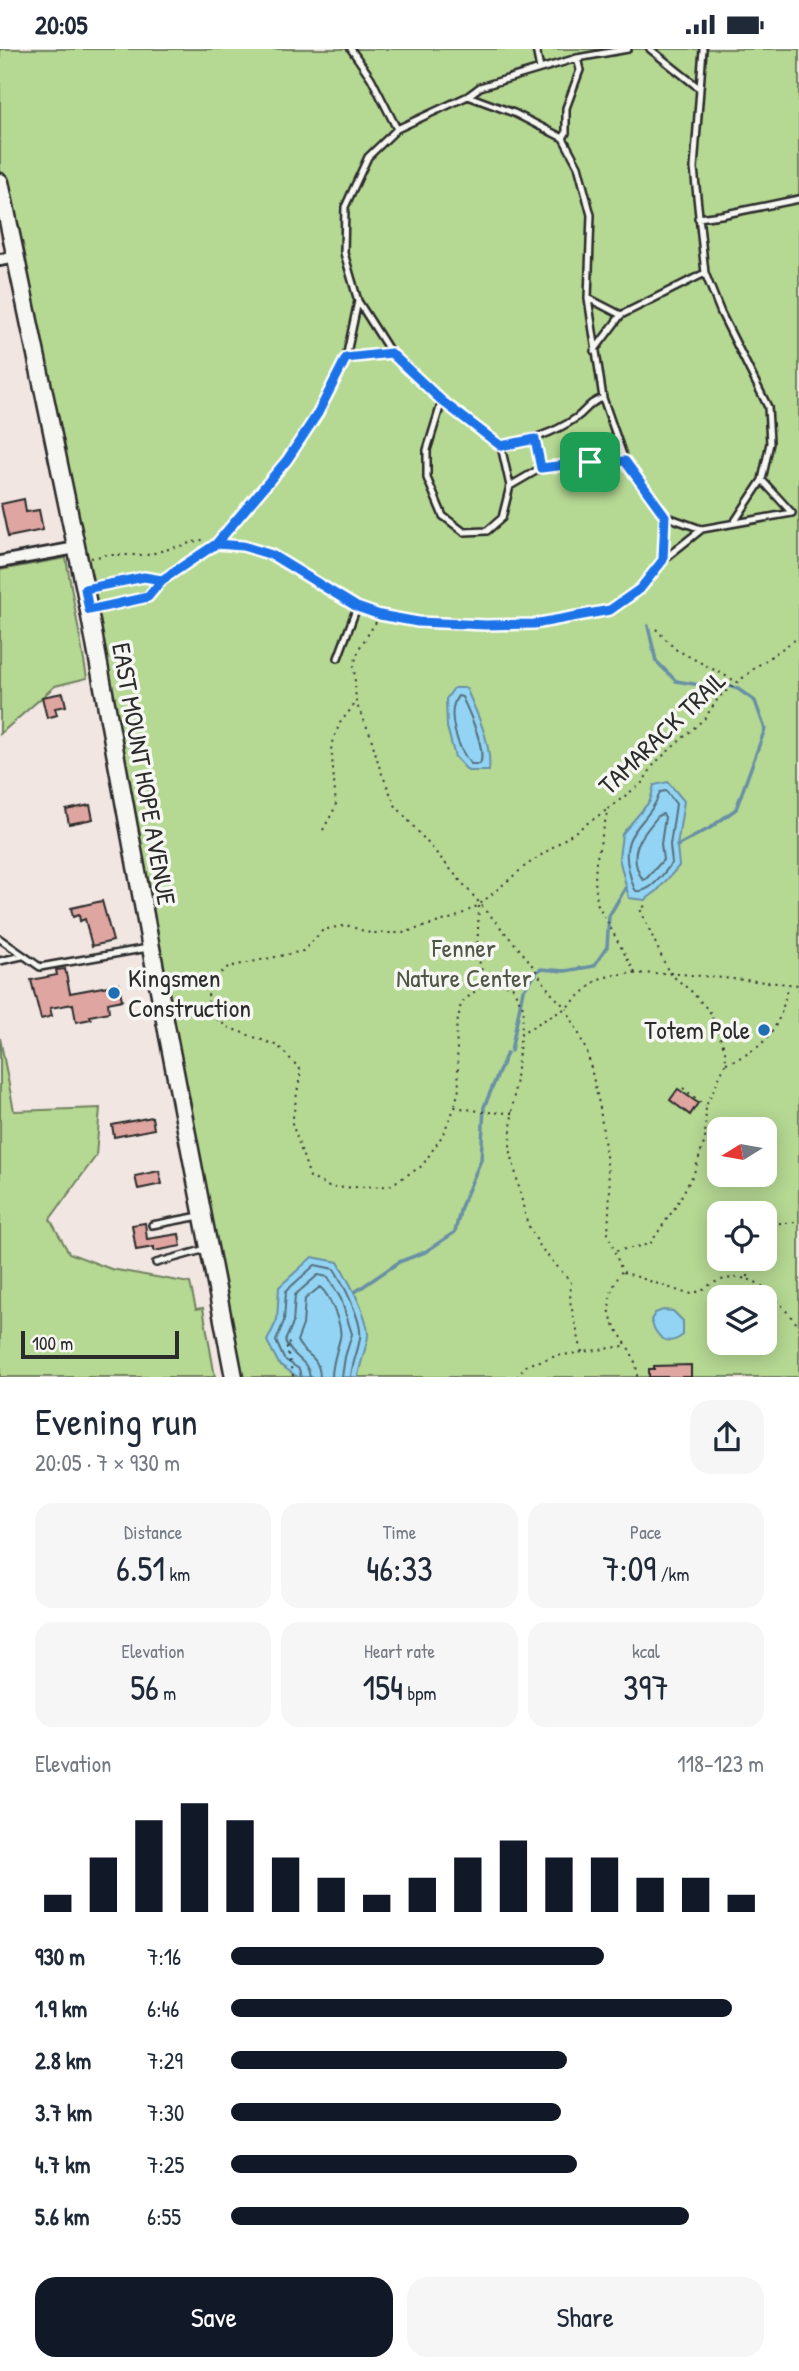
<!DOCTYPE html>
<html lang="en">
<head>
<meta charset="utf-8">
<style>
  :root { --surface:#fff; --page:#f6f6f7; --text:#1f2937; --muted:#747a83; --accent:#111827 }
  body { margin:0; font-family:"Patrick Hand",sans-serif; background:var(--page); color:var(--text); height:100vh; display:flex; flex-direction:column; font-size:26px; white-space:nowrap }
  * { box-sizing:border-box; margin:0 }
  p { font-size:23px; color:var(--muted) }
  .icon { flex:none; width:38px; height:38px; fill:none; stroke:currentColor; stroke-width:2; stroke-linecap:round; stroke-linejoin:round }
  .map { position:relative; height:1328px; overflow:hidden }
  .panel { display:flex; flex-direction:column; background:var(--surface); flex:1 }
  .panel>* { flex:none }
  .needle { width:46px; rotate:259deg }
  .controls { position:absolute; left:707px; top:1068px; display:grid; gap:14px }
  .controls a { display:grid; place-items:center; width:70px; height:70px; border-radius:14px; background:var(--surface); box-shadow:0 4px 18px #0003; font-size:35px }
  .scale { position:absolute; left:21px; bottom:18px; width:158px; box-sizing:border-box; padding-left:7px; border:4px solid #2b2b2b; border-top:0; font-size:19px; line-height:24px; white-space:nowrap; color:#2b2b2b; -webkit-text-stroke:5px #f6f6f2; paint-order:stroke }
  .pin { position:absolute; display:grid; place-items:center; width:60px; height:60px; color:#fff; margin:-30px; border-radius:14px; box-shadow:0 4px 10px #0006 }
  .round { display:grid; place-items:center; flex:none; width:74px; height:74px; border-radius:21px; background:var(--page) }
  .summary { display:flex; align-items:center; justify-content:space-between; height:119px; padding:0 35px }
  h1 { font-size:38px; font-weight:600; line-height:52px }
  .metrics { display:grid; grid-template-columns:repeat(3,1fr); gap:10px; height:119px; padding:7px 35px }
  .metrics div { display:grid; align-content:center; border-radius:18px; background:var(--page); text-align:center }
  .metrics b { font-size:35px; font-weight:600 }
  .metrics small { font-size:19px; font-weight:400 }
  .metrics p { font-size:19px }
  .chart { height:196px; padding:14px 35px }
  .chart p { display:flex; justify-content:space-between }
  .chart svg { width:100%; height:126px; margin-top:7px; stroke:var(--accent); stroke-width:6 }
  .button { display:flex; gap:14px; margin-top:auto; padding:14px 35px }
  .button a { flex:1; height:80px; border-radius:21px; background:var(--accent); color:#fff; font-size:28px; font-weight:600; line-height:80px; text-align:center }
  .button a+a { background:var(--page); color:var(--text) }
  ul { padding:0 35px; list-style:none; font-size:23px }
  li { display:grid; grid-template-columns:112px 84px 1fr; align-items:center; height:52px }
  li i { height:18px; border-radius:9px; background:var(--accent) }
  .status { display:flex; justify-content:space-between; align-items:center; height:49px; padding:0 35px; background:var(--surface); direction:ltr }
  .status svg { height:19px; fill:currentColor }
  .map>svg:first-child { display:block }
</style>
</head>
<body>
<div class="status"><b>20:05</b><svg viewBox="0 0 49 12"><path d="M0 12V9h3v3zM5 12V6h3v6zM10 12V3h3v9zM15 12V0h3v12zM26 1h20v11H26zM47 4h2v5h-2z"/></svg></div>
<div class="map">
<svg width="799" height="1328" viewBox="0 0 799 1328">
  <rect width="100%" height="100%" fill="#f1e6e2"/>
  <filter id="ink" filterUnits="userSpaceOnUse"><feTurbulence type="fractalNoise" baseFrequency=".0143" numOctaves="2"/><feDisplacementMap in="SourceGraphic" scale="14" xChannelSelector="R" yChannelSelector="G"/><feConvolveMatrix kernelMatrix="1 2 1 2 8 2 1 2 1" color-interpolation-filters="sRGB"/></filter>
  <g filter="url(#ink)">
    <path fill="#b5d893" stroke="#70825f" stroke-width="2" fill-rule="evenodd" d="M0,0H799V1328H235L151,899L118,671L0,122ZM719,1080H765V1125H719ZM719,1164H765V1209H719ZM719,1248H765V1293H719Z
      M66,509L87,629L55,637L0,685V521Z
      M0,989L14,1062L100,1059L96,1107L50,1170L69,1204L111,1220L190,1234L196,1260L203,1259L215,1328H0Z"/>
    <path fill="#93d4f4" stroke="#6990a4" stroke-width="2" d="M454,639H466C477,665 492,693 489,722H468L455,708L447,678L446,650Z
      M668,733L684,752L677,797L679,817L657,842L645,851L629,849L619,809L622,785L650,752L654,736Z
      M312,1208L338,1213C348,1231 367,1264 368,1285C369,1291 359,1317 358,1328H298L279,1315L267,1292L277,1271L279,1238Z
      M663,1261L673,1262L683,1272V1286C667,1299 656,1288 651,1271L655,1264Z"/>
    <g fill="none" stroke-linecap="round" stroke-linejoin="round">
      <path stroke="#556f7b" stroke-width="2" d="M458,647L462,648C469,663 487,701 480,715H471C458,701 445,663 458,647Z
        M666,742L676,755L670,796L672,814C663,825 651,844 636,842C632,836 631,829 629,822C618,780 649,777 660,743Z
        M659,766L663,765L665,768L661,795L663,811L646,830L643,831C625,804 642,786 659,766Z
        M301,1328L299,1320L284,1310L276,1292L284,1272L286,1242L315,1216L334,1220C343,1234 363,1273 360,1289C358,1303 352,1314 351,1328
        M310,1328C308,1310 293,1310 285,1292L293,1274L295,1246L318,1226L328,1228L341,1250L352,1285L345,1308L342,1328
        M320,1328C319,1305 305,1308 297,1292L303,1276L305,1250L320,1238C329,1245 343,1277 340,1289C337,1302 332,1314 332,1328"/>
      <path stroke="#6990a4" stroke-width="3.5" d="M648,577L656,612L676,632L706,637L726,636L738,640L755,652L765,680L736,760L710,779L677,797
        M538,922L541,920L565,922L594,917L607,898L609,867L626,838
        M511,1002L523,941L536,925
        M355,1243L399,1213L425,1203L455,1183L461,1158L481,1111L484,1058L507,1004"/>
    </g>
    <path fill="#dfa5a1" stroke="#2b2b2b" stroke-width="2" d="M24,450L26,463L39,461L43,481L8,488L1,455Z
      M63,644L66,657L55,659L57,666L47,669L42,648Z
      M90,756L93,770L69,775L66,761Z
      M102,852L113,892L92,897L85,870L80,872L79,866L73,868L71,859Z
      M65,920L70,944L119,935L122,951L108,954L109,963L90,967L91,970L76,973L73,955L50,959L52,967L41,970L31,931L57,926L56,921Z
      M678,1040L698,1054L690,1066L670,1051Z
      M152,1068L154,1080L114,1088L112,1076Z
      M159,1122L162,1135L138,1140L135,1127Z
      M145,1174L147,1190L179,1185L181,1197L154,1202V1198L136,1201L132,1176Z
      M691,1316V1328H649V1320H654V1317Z"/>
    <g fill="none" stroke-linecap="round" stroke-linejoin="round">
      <g stroke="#2b2b2b" stroke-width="10">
        <path id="lane" d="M351,0L371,29L397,80
          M536,0L540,20
          M650,0L699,39
          M703,0L694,119L705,224L721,264L768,358L770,394L762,431L735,472
          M468,47L514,64L563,89L578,117L591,166L588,249L603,349L625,412L665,467L663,511
          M563,89L566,84V59L580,21L577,9
          M698,169L721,166L799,150
          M588,249L621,266
          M358,252L391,304L442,352L427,401V429L443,467L464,483L487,482L502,469L510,437L501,397L442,352
          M594,302L621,266L705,224
          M346,309L391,304
          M535,390L541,419
          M501,397C527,392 553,385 576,369C587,361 588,354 603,349
          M762,431L792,464
          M510,437L541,419L590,413L625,412
          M665,467L701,480
          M216,495L287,411L318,364L346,309L358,252L344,204L345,158L368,108L397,80L468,47L480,38L577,9L628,0
          M86,540L143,528L162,531
          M91,561L148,548L162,531L216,495L243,497L272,506L357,558L380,566L418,573L486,576L534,575L610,561L640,540L663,511L702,480L792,464
          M338,609L357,558
          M0,890L40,918L148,899
          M0,912L22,907
          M152,1176L200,1167
          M156,1214L206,1200"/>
      </g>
      <g stroke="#2b2b2b" stroke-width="16">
        <path id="street" d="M0,211L15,208
          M0,513L76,499"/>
      </g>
      <g stroke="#2b2b2b" stroke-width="21">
        <path id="secondary" d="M0,133L85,540L151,899L234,1328"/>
      </g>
      <path stroke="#2b2b2b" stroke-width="2" stroke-dasharray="2 5" stroke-linecap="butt" d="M91,509L106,506H147L201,491L205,492
        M376,573L360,598L354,615L356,654L370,685L380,720L395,756L527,909L551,944L566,959L579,985L588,1006L600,1059L610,1139L608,1185L622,1222C586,1276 638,1287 637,1328
        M656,580L675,600L737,633
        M323,781L336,757L331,696L340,674L355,655
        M479,857L477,904L485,933L512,937L524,960L521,984
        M645,857L640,860L669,924L799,936
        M635,924L597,854L595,831L596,813L608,760L642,734L655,714L705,669L719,648L760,615L799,588
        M726,1014C766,1001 782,977 787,937
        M683,1039L705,1057
        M455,1056L459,1040L456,981L461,954L485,934
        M512,1064L484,1063L455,1058L442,1087L422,1117L389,1137L331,1139L310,1128L292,1074L301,1021L278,997L227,978L212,966L207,950L213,930L228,918L303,902L323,881L346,876L370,884H403L456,868L479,856L524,818L608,760
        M765,1175L799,1173
        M623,1223L688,1245C701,1244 707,1236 718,1232C760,1218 776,1252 799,1277
        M748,1228L749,1209
        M290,1294L286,1295L293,1328
        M582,1303L570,1252L571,1233L541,1199L527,1174L510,1099L512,1064L521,984L566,959L598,930L619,925L669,924L691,942L710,963L725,1001L726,1014L706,1057L705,1091L694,1124L676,1157L650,1195L616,1202
        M517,1328L527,1316L556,1307L624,1297"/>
      <use href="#lane" stroke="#f6f6f2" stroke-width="5"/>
      <use href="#street" stroke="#f6f6f2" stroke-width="10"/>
      <use href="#secondary" stroke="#f6f6f2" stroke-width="16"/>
    </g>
  </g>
  <g fill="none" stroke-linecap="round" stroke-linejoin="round" filter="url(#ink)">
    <g stroke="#fff" stroke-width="14">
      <path id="route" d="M590,413L541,419L535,390L501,397L442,352L391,304L346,309L318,364L287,411L216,495L162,531L148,548L89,561L85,540L144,528L162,531L216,495L243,497L272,506L357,558L380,566L418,573L486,576L534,575L610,561L640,540L663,511L665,467L625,412L590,413"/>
    </g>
    <use href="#route" stroke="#1a73e8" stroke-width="9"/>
  </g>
  <g fill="#1f6fb2" stroke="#f6f6f2" stroke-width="2.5">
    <circle cx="114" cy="944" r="7"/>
    <circle cx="764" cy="981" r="7"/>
  </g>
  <g text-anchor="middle" stroke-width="7" stroke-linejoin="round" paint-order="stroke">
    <g font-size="26" fill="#2b2b2b" stroke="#f6f6f2">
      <text transform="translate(662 684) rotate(-44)" y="9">TAMARACK TRAIL</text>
      <text transform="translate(144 725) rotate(80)" y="9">EAST MOUNT HOPE AVENUE</text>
    </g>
    <g font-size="26" fill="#4e5645" stroke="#f6f6f2">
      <text x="464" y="908">Fenner<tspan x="464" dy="30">Nature Center</tspan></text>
    </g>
    <g font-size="26" fill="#2b2b2b" stroke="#f6f6f2" text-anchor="start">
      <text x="128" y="938">Kingsmen<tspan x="128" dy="30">Construction</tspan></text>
      <text x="750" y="990" text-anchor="end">Totem Pole</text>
    </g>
  </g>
</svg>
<div class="controls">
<a><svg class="needle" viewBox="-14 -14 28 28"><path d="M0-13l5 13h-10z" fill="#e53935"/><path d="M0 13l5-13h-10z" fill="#747a83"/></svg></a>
<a><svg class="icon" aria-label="locate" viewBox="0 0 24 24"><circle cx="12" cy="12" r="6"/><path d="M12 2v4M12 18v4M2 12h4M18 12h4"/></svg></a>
<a><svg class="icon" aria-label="layers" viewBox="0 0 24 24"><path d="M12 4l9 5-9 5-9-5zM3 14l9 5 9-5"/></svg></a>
</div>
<div class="scale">100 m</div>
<div class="pin" style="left:590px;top:413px;background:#1e9e55"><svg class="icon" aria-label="arrive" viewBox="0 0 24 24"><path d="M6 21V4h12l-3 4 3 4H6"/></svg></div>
</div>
<section class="panel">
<div class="summary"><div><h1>Evening run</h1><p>20:05 · 7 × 930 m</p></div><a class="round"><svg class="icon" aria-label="share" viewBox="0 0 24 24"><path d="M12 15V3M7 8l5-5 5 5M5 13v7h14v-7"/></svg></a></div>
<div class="metrics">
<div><p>Distance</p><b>6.51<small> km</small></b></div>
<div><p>Time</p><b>46:33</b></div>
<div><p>Pace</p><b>7:09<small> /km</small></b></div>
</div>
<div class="metrics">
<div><p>Elevation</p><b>56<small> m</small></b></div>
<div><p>Heart rate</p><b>154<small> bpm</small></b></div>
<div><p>kcal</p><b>397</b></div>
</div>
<div class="chart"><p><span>Elevation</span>118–123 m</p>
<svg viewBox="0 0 160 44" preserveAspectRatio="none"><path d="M5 44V38M15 44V25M25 44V12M35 44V6M45 44V12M55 44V25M65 44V32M75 44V38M85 44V32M95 44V25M105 44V19M115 44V25M125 44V25M135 44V32M145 44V32M155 44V38"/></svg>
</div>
<ul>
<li><b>930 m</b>7:16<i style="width:70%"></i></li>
<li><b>1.9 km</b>6:46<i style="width:94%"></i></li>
<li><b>2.8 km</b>7:29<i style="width:63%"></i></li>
<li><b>3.7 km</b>7:30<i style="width:62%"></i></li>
<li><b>4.7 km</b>7:25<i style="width:65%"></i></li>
<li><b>5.6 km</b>6:55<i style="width:86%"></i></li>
</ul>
<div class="button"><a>Save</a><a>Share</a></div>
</section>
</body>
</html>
